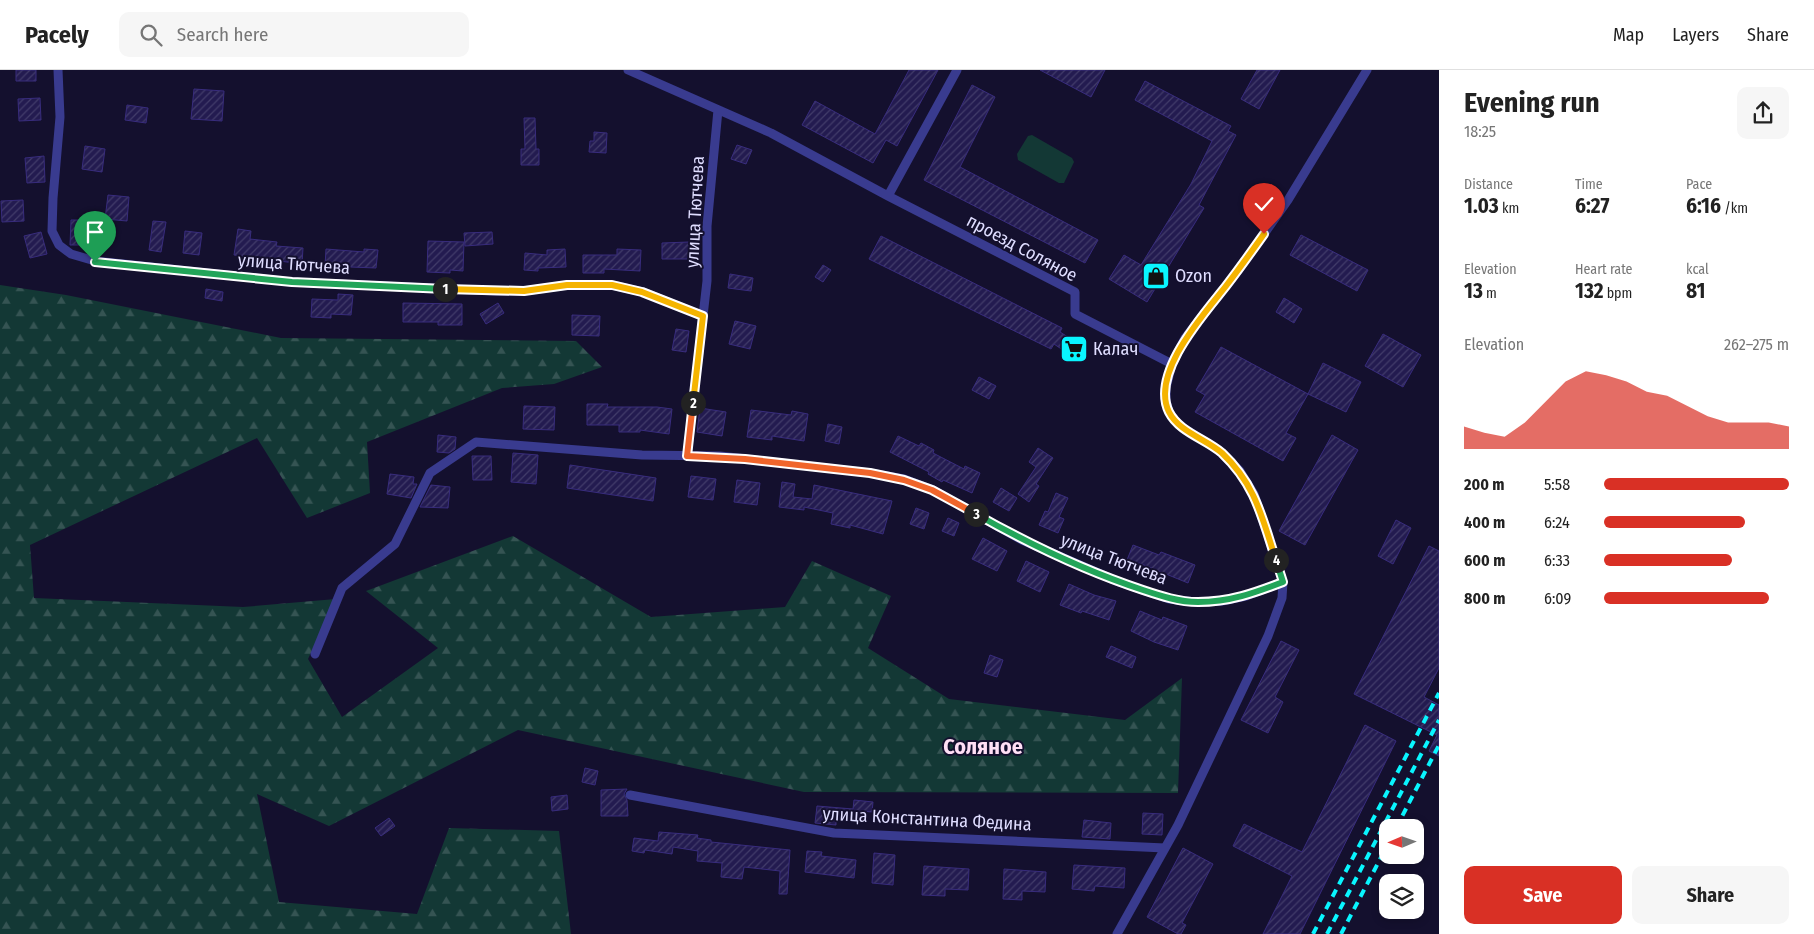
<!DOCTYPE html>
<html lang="en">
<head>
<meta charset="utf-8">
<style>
  :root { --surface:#fff; --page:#f6f6f6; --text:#222; --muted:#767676; --line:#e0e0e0; --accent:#d93025 }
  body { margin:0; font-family:"Fira Sans Condensed",sans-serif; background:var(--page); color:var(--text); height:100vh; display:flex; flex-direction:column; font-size:19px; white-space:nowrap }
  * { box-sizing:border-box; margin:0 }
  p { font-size:16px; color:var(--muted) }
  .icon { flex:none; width:28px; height:28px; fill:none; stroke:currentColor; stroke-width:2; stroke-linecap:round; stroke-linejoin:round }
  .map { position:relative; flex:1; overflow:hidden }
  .sheet { display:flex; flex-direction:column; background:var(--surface); width:375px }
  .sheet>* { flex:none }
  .needle { width:32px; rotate:268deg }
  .controls { position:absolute; left:1379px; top:749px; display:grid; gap:10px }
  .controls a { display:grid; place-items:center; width:45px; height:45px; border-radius:10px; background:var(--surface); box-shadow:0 2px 8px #0003; font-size:25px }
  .pin { position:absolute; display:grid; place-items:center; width:42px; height:42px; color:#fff; margin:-51px -21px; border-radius:50% 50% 50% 0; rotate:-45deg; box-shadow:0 0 5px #0007 }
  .pin .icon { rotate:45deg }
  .km { position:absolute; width:25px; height:25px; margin:-12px; border-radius:50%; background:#222; color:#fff; font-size:14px; line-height:25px; text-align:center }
  .round { display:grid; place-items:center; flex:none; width:52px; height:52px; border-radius:10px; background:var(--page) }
  .overview { display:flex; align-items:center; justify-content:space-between; height:85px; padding:0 25px }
  h1 { font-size:28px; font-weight:700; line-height:38px }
  .metrics { display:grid; grid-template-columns:repeat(3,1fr); gap:8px; height:85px; padding:5px 25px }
  .metrics div { display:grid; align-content:center }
  .metrics b { font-size:21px; font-weight:700 }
  .metrics small { font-size:14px; font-weight:400 }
  .metrics p { font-size:14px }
  .chart { height:140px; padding:10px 25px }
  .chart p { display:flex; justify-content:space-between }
  .chart svg { width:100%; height:90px; margin-top:5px; fill:var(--accent); opacity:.7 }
  .button { display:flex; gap:10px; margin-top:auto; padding:10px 25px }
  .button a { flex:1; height:58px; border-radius:10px; background:var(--accent); color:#fff; font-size:20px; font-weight:700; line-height:58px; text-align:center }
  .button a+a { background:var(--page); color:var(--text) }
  ul { padding:0 25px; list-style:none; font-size:16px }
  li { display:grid; grid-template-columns:80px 60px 1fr; align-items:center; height:38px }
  li i { height:12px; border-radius:6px; background:var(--accent) }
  header { display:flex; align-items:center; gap:30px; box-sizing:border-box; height:70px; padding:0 25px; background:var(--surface); border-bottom:1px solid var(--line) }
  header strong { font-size:24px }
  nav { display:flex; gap:28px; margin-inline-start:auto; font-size:18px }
  .search { width:350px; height:45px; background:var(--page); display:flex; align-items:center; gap:12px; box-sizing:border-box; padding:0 18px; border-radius:10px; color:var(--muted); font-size:19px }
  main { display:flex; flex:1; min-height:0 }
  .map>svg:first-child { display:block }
</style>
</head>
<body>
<header>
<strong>Pacely</strong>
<div class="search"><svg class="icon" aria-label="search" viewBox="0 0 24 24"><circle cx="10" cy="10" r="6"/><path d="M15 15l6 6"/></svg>Search here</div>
<nav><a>Map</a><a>Layers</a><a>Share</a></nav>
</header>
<main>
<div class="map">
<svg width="1439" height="864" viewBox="0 0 1439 864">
  <defs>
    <pattern id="forest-firs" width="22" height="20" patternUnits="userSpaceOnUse" patternTransform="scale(1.25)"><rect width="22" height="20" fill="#133835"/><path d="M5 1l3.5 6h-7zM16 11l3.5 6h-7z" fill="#355453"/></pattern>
    <pattern id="building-hatch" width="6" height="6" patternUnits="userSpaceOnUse" patternTransform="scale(1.25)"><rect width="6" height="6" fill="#231b50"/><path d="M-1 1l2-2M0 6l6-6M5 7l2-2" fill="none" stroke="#423c6a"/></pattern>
  </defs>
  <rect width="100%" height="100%" fill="#14102e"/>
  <path fill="#133835" d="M1032,65L1072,88L1074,92L1064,113H1059L1018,90L1017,84L1028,66Z"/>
  <path fill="url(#forest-firs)" d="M0,215L66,225L281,268L576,271L602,297L554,314L502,318L367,372L370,423L307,448L257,368L30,475L34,528L243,537L336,529L308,589L342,647L438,578L366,521L513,466L651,547L785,537L812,491L891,526L868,578L949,629L1125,650L1182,608L1178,723L804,722L518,660L329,756L257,724L279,832L417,844L449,758L559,761L571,864H0Z"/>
  <path fill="url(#building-hatch)" stroke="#382c7d" d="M16,0H36V11H16Z
    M909,0H938L897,76L886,70L873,93L802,55L815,31L875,64Z
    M1040,0H1105L1091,27Z
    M1257,0H1280L1259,39L1241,29Z
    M1145,11L1231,56L1228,61L1236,65L1199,135L1204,138L1147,232L1109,209L1124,185L1141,195L1191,114L1212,71L1135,30Z
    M972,15L995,27L960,97L1098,170L1085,193L924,110Z
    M194,19L224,21L222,51L191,49Z
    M40,28L41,50L19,51L18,29Z
    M127,35L148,38L146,53L125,50Z
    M524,48H535L536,79H539V95H521V79H525Z
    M594,62L607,63L606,83L589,82L590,71H594Z
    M737,75L752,80L746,94L731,89Z
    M85,76L105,79L102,102L82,99Z
    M44,86L45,112L27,113L25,88Z
    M108,125L129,127L127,151L105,149Z
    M23,130L24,151L2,152L1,131Z
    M71,150H84L83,175H70Z
    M153,151L166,152L161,182L149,180Z
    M238,159L251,161L250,169L277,172L276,176L303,178L302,194L234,185Z
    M185,161L202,163L199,185L183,183Z
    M41,162L47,184L30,188L24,166Z
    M492,162L493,174L465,176L464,163Z
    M1301,165L1368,200L1357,221L1290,185Z
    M881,166L1062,258L1060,262L1087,279L1079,291L1054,274L1051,279L869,189Z
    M428,171L464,172L463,201L450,200V203L427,202Z
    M689,172L690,189H662V173Z
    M326,179L364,182V179L378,180L376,198L325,196Z
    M565,179L566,197L538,198V201L524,200L525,183L547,185V180Z
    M617,179L641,180L640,201L604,199V203H583V185H617Z
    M823,195L831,200L823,212L815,207Z
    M730,204L753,208L751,221L728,218Z
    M206,219L223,222L222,231L205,228Z
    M338,224L353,225L351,245L331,244V248L311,247L312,229L338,230Z
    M1284,228L1302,239L1294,253L1276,242Z
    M403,233L462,234V255H438V252H403Z
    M498,233L504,243L486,254L480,244Z
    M572,245L600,246L599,266L572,265Z
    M735,251L756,256L750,279L729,274Z
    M676,259L689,261L686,282L672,280Z
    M1383,264L1421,285L1403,317L1365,296Z
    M1221,277L1308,324L1286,363L1296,368L1283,391L1195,342L1205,325L1196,320Z
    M1323,293L1361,312L1346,342L1308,324Z
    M979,307L996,316L989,329L972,320Z
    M587,334H608L607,337H657L672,339L669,364L640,360V362H619V355H587Z
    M524,336L555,337L554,360L523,359Z
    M700,338L726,342L722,366L697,362Z
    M751,340L791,345L792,341L808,344L804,371L772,366V370L747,367Z
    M828,354L842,357L839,374L825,371Z
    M438,365L456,367L455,379L449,383L437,382Z
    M1332,365L1358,380L1305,475L1279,461Z
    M898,366L919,376L921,373L934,380L933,383L964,399L965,396L980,403L972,423L943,410L942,412L928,404L929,402L890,382Z
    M1038,378L1053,388L1036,414L1039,416L1029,432L1018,424L1036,397L1029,392Z
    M513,383L538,385L536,414L511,412Z
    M472,386H491L492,410H473Z
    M570,395L656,408L653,431L567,418Z
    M390,404L414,407L413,414H417L411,428L387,424Z
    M691,406L716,409L713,430L688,427Z
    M737,410L760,413L757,435L734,432Z
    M782,412L795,414L793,427L812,429L814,415L892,431L883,464L850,455V458L831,454L833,443L804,437V440L779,437Z
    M431,415L450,417L448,438L420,437Z
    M1001,418L1017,428L1009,441L993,432Z
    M1056,423L1068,428L1059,447L1064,449L1058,463L1039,455L1045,441L1048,442Z
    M916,438L929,443L924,459L910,454Z
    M948,448L959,453L954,466L942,461Z
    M1396,450L1411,458L1393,494L1378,486Z
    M983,468L1007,481L997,501L972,489Z
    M1133,475L1159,485L1161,482L1195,495L1188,513L1139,493L1138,495L1127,490Z
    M1429,476L1439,481V598L1424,627L1439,635V686L1429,681L1437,665L1354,624Z
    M1026,491L1049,502L1040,522L1017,511Z
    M1069,514L1094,525L1116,531L1109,550L1082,541L1081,543L1060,535Z
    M1140,541L1162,550L1163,547L1187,556L1178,580L1154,572L1131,561Z
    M1281,571L1299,580L1275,627L1283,632L1268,663L1241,650Z
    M1111,576L1136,587L1132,598L1106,587Z
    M990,585L1003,590L997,607L984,603Z
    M1365,655L1396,671L1300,864H1263L1292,806L1233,776L1244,754L1302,782Z
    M585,698L598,701L595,715L582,712Z
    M627,719L624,724L627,730L628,746H601V720Z
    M567,725L568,739L552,741L551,727Z
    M854,730L873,732L872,742L862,741L860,750L836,748V755L815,753L817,736L853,739Z
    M1143,743L1163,744L1162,765L1142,764Z
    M389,748L395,756L381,766L375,758Z
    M1084,750L1111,753L1110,769L1082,767Z
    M659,762L698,765L697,768L711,770V772L790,780L787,824H779L780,801L744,797L742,809L721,807L722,793L697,791L698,781L673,777L672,784L645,780L644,783L632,781L634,768L658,771Z
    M1183,778L1213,794L1182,853L1186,855L1181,864H1178L1147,847Z
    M807,781L822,782L821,786L856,790L854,808L805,802Z
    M874,783L895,785L893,815L872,813Z
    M1074,795L1125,798L1124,818L1095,816L1094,821L1072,819Z
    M924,796L969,799L968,820L945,819V826L922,825Z
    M1004,799L1046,802L1045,822L1022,821V830L1003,829Z"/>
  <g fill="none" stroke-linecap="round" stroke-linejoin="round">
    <path stroke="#393b8f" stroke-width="9" d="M58,0L60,47L53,128L52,161L59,175L71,184L95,191L292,212L496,221H524L567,215H612L643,222L703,246
      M628,0L771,63L888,126L1075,222V244L1172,294
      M888,126L957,0
      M687,386L707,211V156L718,40
      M315,584L342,518L395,474L430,403L476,372L642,385L720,386L870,403L904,409L933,420L1022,470L1119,512L1169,529L1196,532L1222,531L1246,526L1283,512
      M630,725L834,763L1165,778
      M1117,864L1178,755L1268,566L1282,528L1283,512L1254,424L1240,401L1220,381L1179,355L1169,342L1166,331V318L1172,294L1185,268L1240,198L1288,130L1367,0"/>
    <path stroke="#09f5ff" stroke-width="4" stroke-dasharray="8 6" stroke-linecap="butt" d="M1396,758L1439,675
      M1313,864L1439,623
      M1327,864L1439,650
      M1341,864L1388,774"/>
  </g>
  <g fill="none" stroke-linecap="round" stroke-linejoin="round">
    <g stroke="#fff" stroke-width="10">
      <path id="split-1" d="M95,192L292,212L445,219"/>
    </g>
    <g stroke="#fff" stroke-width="10">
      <path id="split-2" d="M445,219L524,221L567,215H612L642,222L703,246L693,333"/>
    </g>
    <g stroke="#fff" stroke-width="10">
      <path id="split-3" d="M693,333L687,386L745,389L870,403L904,410L932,420L976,444"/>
    </g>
    <g stroke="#fff" stroke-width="10">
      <path id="split-4" d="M976,444C1029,474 1085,501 1143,520C1161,526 1179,532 1198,532C1230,532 1254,523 1283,512L1276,490"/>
    </g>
    <g stroke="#fff" stroke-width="10">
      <path id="split-5" d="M1264,164C1252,181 1239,199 1226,216C1204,244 1150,303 1169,342C1179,362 1206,369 1222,383C1256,415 1262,448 1276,490"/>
    </g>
    <use href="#split-1" stroke="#22a559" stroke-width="6"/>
    <use href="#split-2" stroke="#f5b400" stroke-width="6"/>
    <use href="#split-3" stroke="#f0652b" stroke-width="6"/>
    <use href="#split-4" stroke="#22a559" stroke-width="6"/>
    <use href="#split-5" stroke="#f5b400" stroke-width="6"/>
  </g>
  <defs>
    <g id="shop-square" transform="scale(1.4375)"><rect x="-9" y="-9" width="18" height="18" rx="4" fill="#09f5ff" stroke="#14102e"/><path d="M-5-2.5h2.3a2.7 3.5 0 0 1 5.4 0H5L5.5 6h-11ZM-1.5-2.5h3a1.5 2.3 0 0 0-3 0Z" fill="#111"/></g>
    <g id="supermarket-square" transform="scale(1.4375)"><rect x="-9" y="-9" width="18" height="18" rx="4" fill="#09f5ff" stroke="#14102e"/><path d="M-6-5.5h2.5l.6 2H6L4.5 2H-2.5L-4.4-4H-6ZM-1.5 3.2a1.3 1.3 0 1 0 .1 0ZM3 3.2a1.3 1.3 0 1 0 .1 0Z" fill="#111"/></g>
  </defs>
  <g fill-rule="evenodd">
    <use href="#shop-square" x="1156" y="206"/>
    <use href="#supermarket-square" x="1074" y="279"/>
  </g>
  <g text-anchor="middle" stroke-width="4" stroke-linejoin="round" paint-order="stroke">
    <g font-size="18" fill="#dfddff" stroke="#14102e">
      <text transform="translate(695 142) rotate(-87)" y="6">улица Тютчева</text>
      <text transform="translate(1022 178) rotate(28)" y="6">проезд Соляное</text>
      <text transform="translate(294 194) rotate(4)" y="6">улица Тютчева</text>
      <text transform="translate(1114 489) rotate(21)" y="6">улица Тютчева</text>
      <text transform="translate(927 749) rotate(3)" y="6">улица Константина Федина</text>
    </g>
    <g font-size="18" fill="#dfddff" stroke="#14102e" text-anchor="start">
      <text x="1175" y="212">Ozon</text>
      <text x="1093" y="285">Калач</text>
    </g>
    <g font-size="22" font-weight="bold" fill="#ffdff5" stroke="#14102e">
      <text x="983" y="684">Соляное</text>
    </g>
  </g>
</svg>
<div class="controls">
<a><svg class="needle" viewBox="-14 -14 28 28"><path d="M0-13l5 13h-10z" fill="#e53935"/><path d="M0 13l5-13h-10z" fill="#767676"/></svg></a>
<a><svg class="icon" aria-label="layers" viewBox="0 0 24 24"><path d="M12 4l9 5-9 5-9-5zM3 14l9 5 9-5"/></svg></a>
</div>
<div class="pin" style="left:95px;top:192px;background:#1e9e55"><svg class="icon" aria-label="arrive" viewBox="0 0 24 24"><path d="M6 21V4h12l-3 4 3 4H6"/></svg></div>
<div class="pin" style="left:1264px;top:164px;background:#d93025"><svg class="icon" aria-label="check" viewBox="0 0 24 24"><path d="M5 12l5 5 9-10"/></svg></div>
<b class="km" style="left:445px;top:219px">1</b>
<b class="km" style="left:693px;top:333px">2</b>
<b class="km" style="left:976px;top:444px">3</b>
<b class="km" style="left:1276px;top:490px">4</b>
</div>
<section class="sheet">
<div class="overview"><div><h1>Evening run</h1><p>18:25</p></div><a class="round"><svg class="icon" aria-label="share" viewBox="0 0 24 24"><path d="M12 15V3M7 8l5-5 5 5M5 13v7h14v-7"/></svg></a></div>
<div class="metrics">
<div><p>Distance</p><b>1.03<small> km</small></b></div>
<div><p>Time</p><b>6:27</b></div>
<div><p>Pace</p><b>6:16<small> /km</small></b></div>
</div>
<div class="metrics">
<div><p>Elevation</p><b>13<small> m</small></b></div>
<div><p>Heart rate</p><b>132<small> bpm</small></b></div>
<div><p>kcal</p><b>81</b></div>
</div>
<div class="chart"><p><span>Elevation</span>262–275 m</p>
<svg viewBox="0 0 160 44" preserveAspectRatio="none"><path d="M0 44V33L10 36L20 38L30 31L40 21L50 11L60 6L70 8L80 11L90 16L100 18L110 23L120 28L130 31L140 31L150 31L160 33V44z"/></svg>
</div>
<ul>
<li><b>200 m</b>5:58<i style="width:100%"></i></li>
<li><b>400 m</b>6:24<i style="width:76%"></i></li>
<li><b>600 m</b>6:33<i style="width:69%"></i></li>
<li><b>800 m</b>6:09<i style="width:89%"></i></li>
</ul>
<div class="button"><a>Save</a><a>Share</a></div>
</section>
</main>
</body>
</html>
